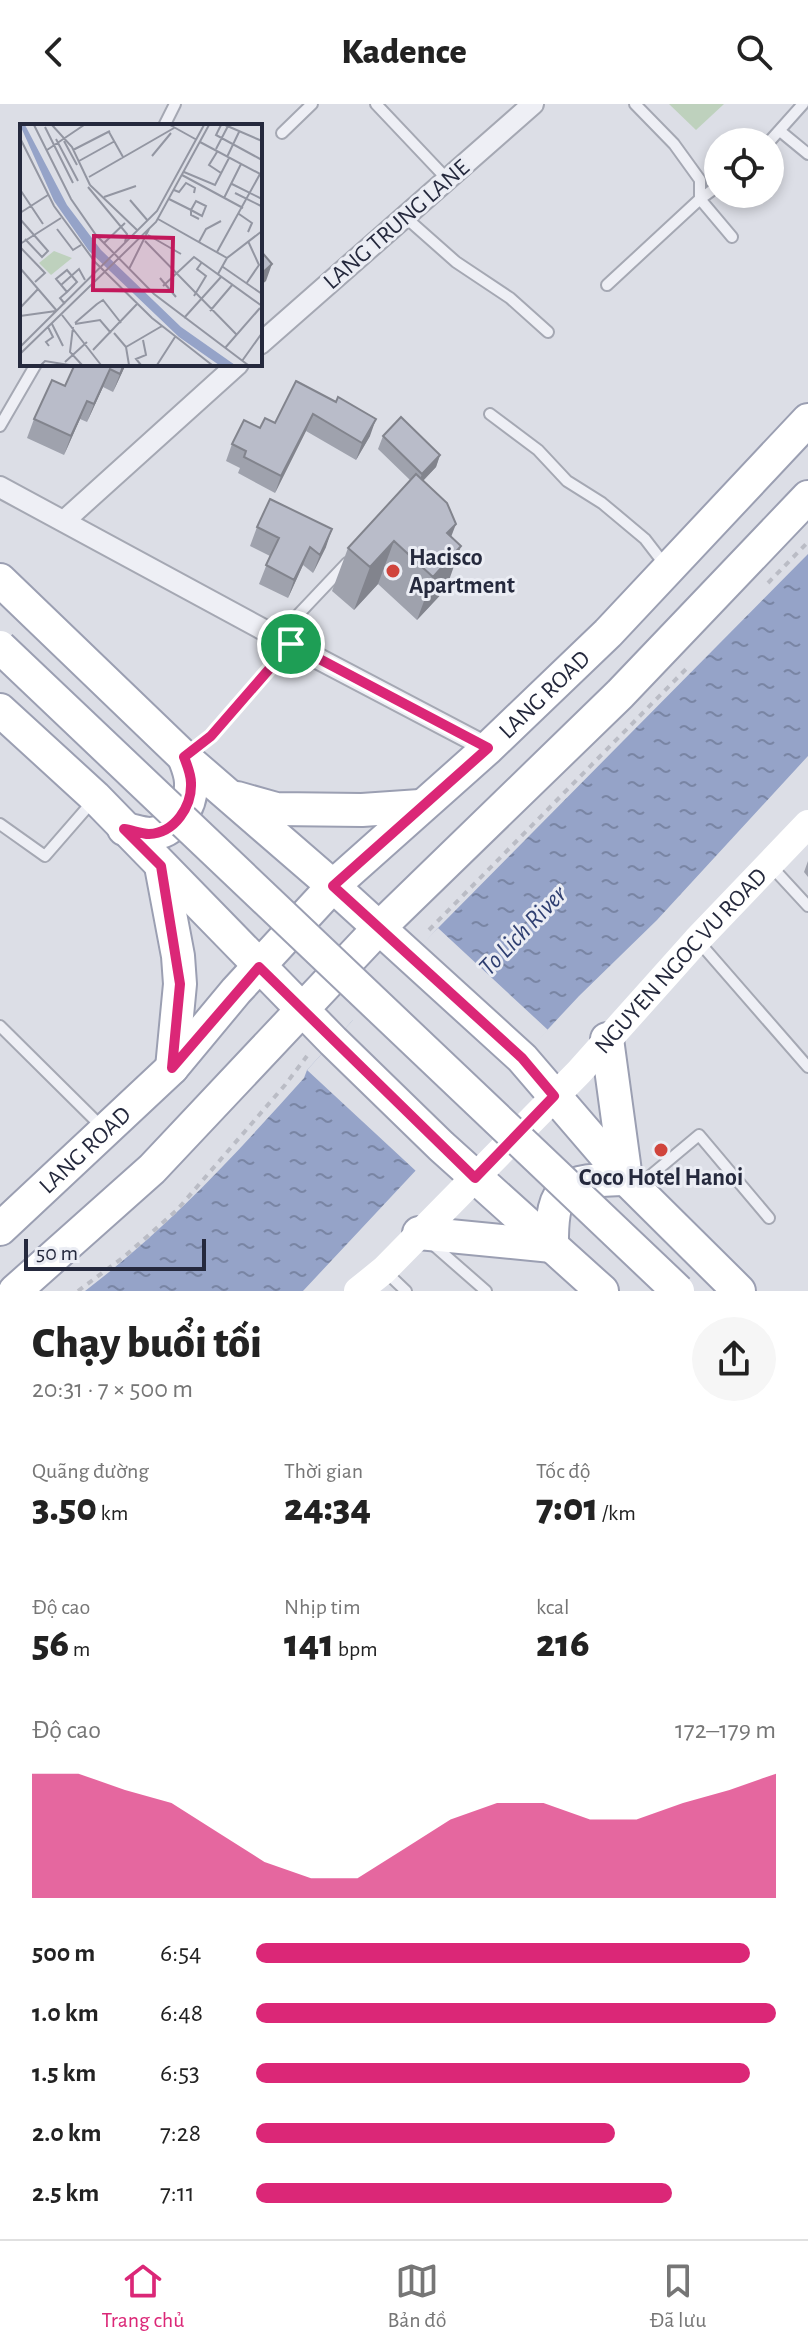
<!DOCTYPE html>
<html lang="vi">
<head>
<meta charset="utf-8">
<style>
  :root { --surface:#fff; --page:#f6f6f6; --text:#222; --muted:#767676; --line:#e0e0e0; --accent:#db2777 }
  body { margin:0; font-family:"Alegreya Sans",sans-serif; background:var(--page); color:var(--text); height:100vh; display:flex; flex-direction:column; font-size:30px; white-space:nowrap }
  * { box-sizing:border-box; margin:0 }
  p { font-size:26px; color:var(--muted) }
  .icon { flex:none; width:44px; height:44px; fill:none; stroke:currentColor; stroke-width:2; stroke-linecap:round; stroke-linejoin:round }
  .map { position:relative; height:1187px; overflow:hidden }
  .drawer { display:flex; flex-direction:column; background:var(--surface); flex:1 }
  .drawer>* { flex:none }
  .buttons { position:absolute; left:704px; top:24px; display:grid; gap:16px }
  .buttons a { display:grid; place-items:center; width:80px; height:80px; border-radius:50%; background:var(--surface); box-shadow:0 4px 12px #0003; font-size:40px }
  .scale { position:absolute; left:24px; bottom:20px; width:182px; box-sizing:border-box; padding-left:8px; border:4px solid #25293d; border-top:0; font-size:22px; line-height:28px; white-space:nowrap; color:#25293d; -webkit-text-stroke:6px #ebedf4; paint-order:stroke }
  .pin { position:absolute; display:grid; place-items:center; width:68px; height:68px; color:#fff; margin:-34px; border:4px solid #fff; border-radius:50%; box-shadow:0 2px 8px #0007 }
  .round { display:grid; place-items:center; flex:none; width:84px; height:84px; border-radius:42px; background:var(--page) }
  .head { display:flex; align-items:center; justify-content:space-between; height:136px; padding:0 32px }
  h1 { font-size:44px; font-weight:800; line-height:60px }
  .metrics { display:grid; grid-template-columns:repeat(3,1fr); gap:12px; height:136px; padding:8px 32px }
  .metrics div { display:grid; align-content:center }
  .metrics b { font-size:40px; font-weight:800 }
  .metrics small { font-size:22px; font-weight:400 }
  .metrics p { font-size:22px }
  .chart { height:224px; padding:16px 32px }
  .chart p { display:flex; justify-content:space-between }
  .chart svg { width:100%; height:144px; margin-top:8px; fill:var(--accent); opacity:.7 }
  ul { padding:0 32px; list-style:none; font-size:26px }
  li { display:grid; grid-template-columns:128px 96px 1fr; align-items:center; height:60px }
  li i { height:20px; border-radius:10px; background:var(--accent) }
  header { display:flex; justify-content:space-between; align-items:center; height:104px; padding:0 32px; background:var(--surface); font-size:36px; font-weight:800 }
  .tab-bar { display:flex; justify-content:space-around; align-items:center; height:112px; border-top:2px solid var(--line); background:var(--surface); font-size:22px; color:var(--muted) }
  .tab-bar a { display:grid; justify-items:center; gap:4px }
  .tab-bar .active { color:var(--accent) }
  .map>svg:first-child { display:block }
</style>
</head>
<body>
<header><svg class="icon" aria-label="back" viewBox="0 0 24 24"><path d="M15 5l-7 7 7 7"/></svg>Kadence<svg class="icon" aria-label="search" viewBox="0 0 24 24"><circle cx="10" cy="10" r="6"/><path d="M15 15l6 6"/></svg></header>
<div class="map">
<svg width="808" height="1187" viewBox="0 0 808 1187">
  <defs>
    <pattern id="water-ripples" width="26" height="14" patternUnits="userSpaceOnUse" patternTransform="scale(2)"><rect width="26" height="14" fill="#95a3c8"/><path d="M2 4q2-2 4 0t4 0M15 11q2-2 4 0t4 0" fill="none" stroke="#7985a4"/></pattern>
  </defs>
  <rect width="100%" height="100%" fill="#dcdee6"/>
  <path fill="#bed1bd" d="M669,0H724L696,26Z"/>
  <path fill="url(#water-ripples)" d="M808,450V652L657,816L579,892L303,1187H85C168,1124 235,1051 304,974L307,966L438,824Z"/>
  <path fill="#dcdee6" d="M438,824L548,926L502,976L504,979L464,1023L461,1020L417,1068L307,966L353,916L351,913Z"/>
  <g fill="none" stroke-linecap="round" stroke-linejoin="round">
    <g stroke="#a5a8b3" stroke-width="14">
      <path id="service" d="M376,0L447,75
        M635,0L674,40L700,76V95L732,133
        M164,22L175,0
        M780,27L808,50
        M282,29L312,0
        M769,38L803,0
        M404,112L456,158L510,194L548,228
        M607,181L700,95L718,82
        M490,310L538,346L567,377L602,399L645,435L665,461
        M0,322L36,260
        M277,533L347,459
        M189,649L211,632L291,540
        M0,720L45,752L92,698
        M771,762L808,802
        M699,838L808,963
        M0,922L104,1025
        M638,1082L699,1031L769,1114
        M430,1138L486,1187
        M386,1168L406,1187"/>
    </g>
    <g stroke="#a5a8b3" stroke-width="24">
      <path id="minor" d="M260,240L533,0
        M0,383L277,533L488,644
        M64,417L238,260"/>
    </g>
    <g stroke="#9b9fb2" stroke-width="36">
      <g id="primary">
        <path d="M0,476L184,653L333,782L522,954L626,1075L739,1187"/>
        <path d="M0,606L95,693L333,937L441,1042L602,1187"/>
        <path d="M237,694L276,705L362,706L420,702"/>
        <path d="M124,725C132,726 142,730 150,730C175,729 192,702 191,679C191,670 187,661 184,653"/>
        <path d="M161,762L178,852L180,880L172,964"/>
        <path d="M607,935L626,1075"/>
        <path id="s2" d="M0,1125L172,964L236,887L333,782L488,644L608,529L808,316"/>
        <path d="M419,1129L552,1142"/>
        <path d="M552,1142C551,1076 567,1077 626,1075"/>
        <path d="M15,1187L152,1065L379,824L620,590L808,393"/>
      </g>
    </g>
    <path stroke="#babcc5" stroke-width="4" stroke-dasharray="6 6" stroke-linecap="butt" d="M768,479L808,438
      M429,826L688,563
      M78,1187L125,1152L177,1106L285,981L307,952"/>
    <use href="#service" stroke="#eeeff5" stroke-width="10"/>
    <use href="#minor" stroke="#eeeff5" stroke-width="20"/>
    <path stroke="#fff" stroke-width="28" id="s1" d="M358,1187L384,1166L579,968L697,836L808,720"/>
    <use href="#primary" stroke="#fff" stroke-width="32"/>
    <g stroke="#9b9fb2" stroke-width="36" stroke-linecap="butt">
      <path id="primary-bridge" d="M0,543L678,1187"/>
    </g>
    <use href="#primary-bridge" stroke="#fff" stroke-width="32"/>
  </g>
  <path fill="#9fa2ad" d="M75,260H126L113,288L103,283L87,318L80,315L64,351L27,334L34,315L65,282Z
    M296,277L370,332L356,356L306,327L275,389L238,369L240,364L226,357L232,340L260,324L275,319Z
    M383,332L440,351L436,363L423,377L451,433L446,485L417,516L378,480L354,506L332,487L348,444L410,376L378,345Z
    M257,423L326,443L313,469L303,461L288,494L259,480L270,452L250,442Z
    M808,757V773L804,768Z"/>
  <path fill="#82848d" d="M272,160L266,177L260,182V171Z
    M124,260H126L113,288L120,270Z
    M110,265L103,283L87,318L94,300Z
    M87,297L80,315L64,351L71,332Z
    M313,310L306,327L275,389L281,372Z
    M376,315L370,332L356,356L362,339Z
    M440,351L436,363L417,383L422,370Z
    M456,420L440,462L447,429Z
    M332,425L326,443L313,469L320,451Z
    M394,437L378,480L354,506L370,463Z
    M461,442L446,485L417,516L433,473Z
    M310,443L303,461L288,494L294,476Z"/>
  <path fill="#b9bcc9" stroke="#82848d" stroke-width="2" d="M260,146L272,160L260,171Z
    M75,260H124L120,270L110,265L94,300L87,297L71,332L34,315L52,276L65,282Z
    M296,277L336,298L338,293L376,315L362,339L313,310L281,372L244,353L246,347L232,340L244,316L260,324L265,314L275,319Z
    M401,313L440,351L422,370L383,332Z
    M416,370L447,399L456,420L447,429L461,442L433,473L394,437L370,463L348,444Z
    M270,395L332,425L320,451L310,443L294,476L266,461L279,434L257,423Z"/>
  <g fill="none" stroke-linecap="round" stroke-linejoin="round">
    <g stroke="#fff" stroke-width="16">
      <path id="route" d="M291,540L488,644L333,782L522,954L554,992L475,1074L259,863L172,964L180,880L161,762L124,725C132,726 141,730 149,730C175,729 192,702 191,679C191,670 187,661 184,653L211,632Z"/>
    </g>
    <use href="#route" stroke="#db2777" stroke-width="10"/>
  </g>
  <g fill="#d0443c" stroke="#ebedf4" stroke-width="3">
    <circle cx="393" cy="467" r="8"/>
    <circle cx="661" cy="1046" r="8"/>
  </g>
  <g text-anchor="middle" stroke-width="6" stroke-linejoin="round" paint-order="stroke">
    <g font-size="24" fill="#25293d" stroke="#ebedf4">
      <text transform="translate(396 120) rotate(-41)" y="8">LANG TRUNG LANE</text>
      <text dy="8" stroke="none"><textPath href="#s2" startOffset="764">LANG ROAD</textPath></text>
      <text dy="8" stroke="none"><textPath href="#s1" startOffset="462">NGUYEN NGOC VU ROAD</textPath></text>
      <text dy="8" stroke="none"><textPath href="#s2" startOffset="116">LANG ROAD</textPath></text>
    </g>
    <g font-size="24" font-weight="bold" fill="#25293d" stroke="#ebedf4" text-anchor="start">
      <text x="409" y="461">Hacisco<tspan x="409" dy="28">Apartment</tspan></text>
      <text x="661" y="1081" text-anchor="middle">Coco Hotel Hanoi</text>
    </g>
    <g font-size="26" font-style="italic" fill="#2f3f71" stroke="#ebedf4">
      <text transform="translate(522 826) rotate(-46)" y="9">To Lich River</text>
    </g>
  </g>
  <g transform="translate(20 20)">
    <rect width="242" height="242" fill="#dcdee6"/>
    <path d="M34,127L52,134L31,151L19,139Z" fill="#bed1bd"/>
    <path d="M0,1H5L47,81L81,126L161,203L215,241H199L159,213L69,127L34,77Z" fill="#95a3c8"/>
    <path fill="none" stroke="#9396a2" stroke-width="2" d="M14,1L51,75L76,111L134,170L228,241M32,1L52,23L70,61M150,1L177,16M201,1L196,11L242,36M205,1L242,17M25,3L53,59M89,8L103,33M0,14L34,82L75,138L132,194L192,241M36,15L58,57M44,17L57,41M180,18L242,51M196,25L208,2M27,26L64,1M53,26L90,7M197,28L189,41L201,49M132,32L151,9M207,33L219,8M59,37L95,17M164,48L195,61L209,34M162,51L223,84M69,53L154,4M212,60L242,75M70,61L117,106M68,63L107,110L105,118M154,66L159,68L166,59L175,64L174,69M1,67L23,100M215,69L241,82M84,73L116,62M204,74L221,40M149,75L171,86L182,92L186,82L176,77L171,86V91L179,95M110,76L128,97M0,89L28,71M219,90L232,99L228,108M0,95L28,127L22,133L5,115M138,95L207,134M37,105L53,126L61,121M128,111L161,130M125,117L216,210M179,118L186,105L201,97M84,119L105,99M0,120L41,94M0,123L25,149L15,158M197,128L240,50M203,143L242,170M0,144L37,187M109,145L129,105M198,150L207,134L242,107M140,154L156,173M226,160L239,141L228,117M41,161L59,145L65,156M143,162L174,133L242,182M174,172L186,152L177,145L182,138M45,180L40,174L47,168L57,158L47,146L36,155L47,168M77,180L83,176L101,199M0,184L18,165M190,187L213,160M42,191L81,241M0,192L36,187M164,194L201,153M55,199L77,180M32,200L43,222M55,200L80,196L91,209M28,203L33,213L26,218L29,222M53,203L50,228L62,241M94,209L106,223L109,241M0,223L137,87L184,1M106,223L142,202M205,224L240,184M73,226L117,180M0,230L136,98L189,1M222,237L242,209M45,238L67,218M21,241L25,237L49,241M121,241L116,235L126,231L123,216M137,241L155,213"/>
    <path fill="#c2185b" fill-opacity="0.15" stroke="#c2185b" stroke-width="4" d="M74,112L153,114L152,167L73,166Z"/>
    <rect width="242" height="242" fill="none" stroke="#25293d" stroke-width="4"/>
  </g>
</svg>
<div class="buttons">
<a><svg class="icon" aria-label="locate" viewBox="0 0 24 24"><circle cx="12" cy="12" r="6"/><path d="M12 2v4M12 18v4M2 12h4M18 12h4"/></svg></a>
</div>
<div class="scale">50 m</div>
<div class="pin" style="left:291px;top:540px;background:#1e9e55"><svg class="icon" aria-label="arrive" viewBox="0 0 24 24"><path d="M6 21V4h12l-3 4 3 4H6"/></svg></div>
</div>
<section class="drawer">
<div class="head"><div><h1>Chạy buổi tối</h1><p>20:31 · 7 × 500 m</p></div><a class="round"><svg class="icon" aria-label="share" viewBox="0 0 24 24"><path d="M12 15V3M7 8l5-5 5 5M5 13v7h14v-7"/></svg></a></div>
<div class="metrics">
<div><p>Quãng đường</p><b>3.50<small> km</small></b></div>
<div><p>Thời gian</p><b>24:34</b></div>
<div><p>Tốc độ</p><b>7:01<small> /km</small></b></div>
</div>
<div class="metrics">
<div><p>Độ cao</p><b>56<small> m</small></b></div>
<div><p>Nhịp tim</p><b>141<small> bpm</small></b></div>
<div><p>kcal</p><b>216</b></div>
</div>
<div class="chart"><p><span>Độ cao</span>172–179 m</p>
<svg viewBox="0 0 160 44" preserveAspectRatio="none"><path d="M0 44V6L10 6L20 11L30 15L40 24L50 33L60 38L70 38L80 29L90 20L100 15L110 15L120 20L130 20L140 15L150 11L160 6V44z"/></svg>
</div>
<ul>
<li><b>500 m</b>6:54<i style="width:95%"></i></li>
<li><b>1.0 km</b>6:48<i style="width:100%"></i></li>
<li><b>1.5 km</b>6:53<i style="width:95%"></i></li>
<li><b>2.0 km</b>7:28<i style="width:69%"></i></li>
<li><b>2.5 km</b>7:11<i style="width:80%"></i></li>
</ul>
</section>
<nav class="tab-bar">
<a class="active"><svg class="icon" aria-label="home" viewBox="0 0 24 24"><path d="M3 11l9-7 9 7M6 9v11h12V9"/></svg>Trang chủ</a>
<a><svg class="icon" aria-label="map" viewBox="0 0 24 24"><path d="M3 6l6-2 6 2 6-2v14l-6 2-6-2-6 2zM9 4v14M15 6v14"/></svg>Bản đồ</a>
<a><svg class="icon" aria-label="saved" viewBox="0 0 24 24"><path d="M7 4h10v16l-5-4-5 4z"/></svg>Đã lưu</a>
</nav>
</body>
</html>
